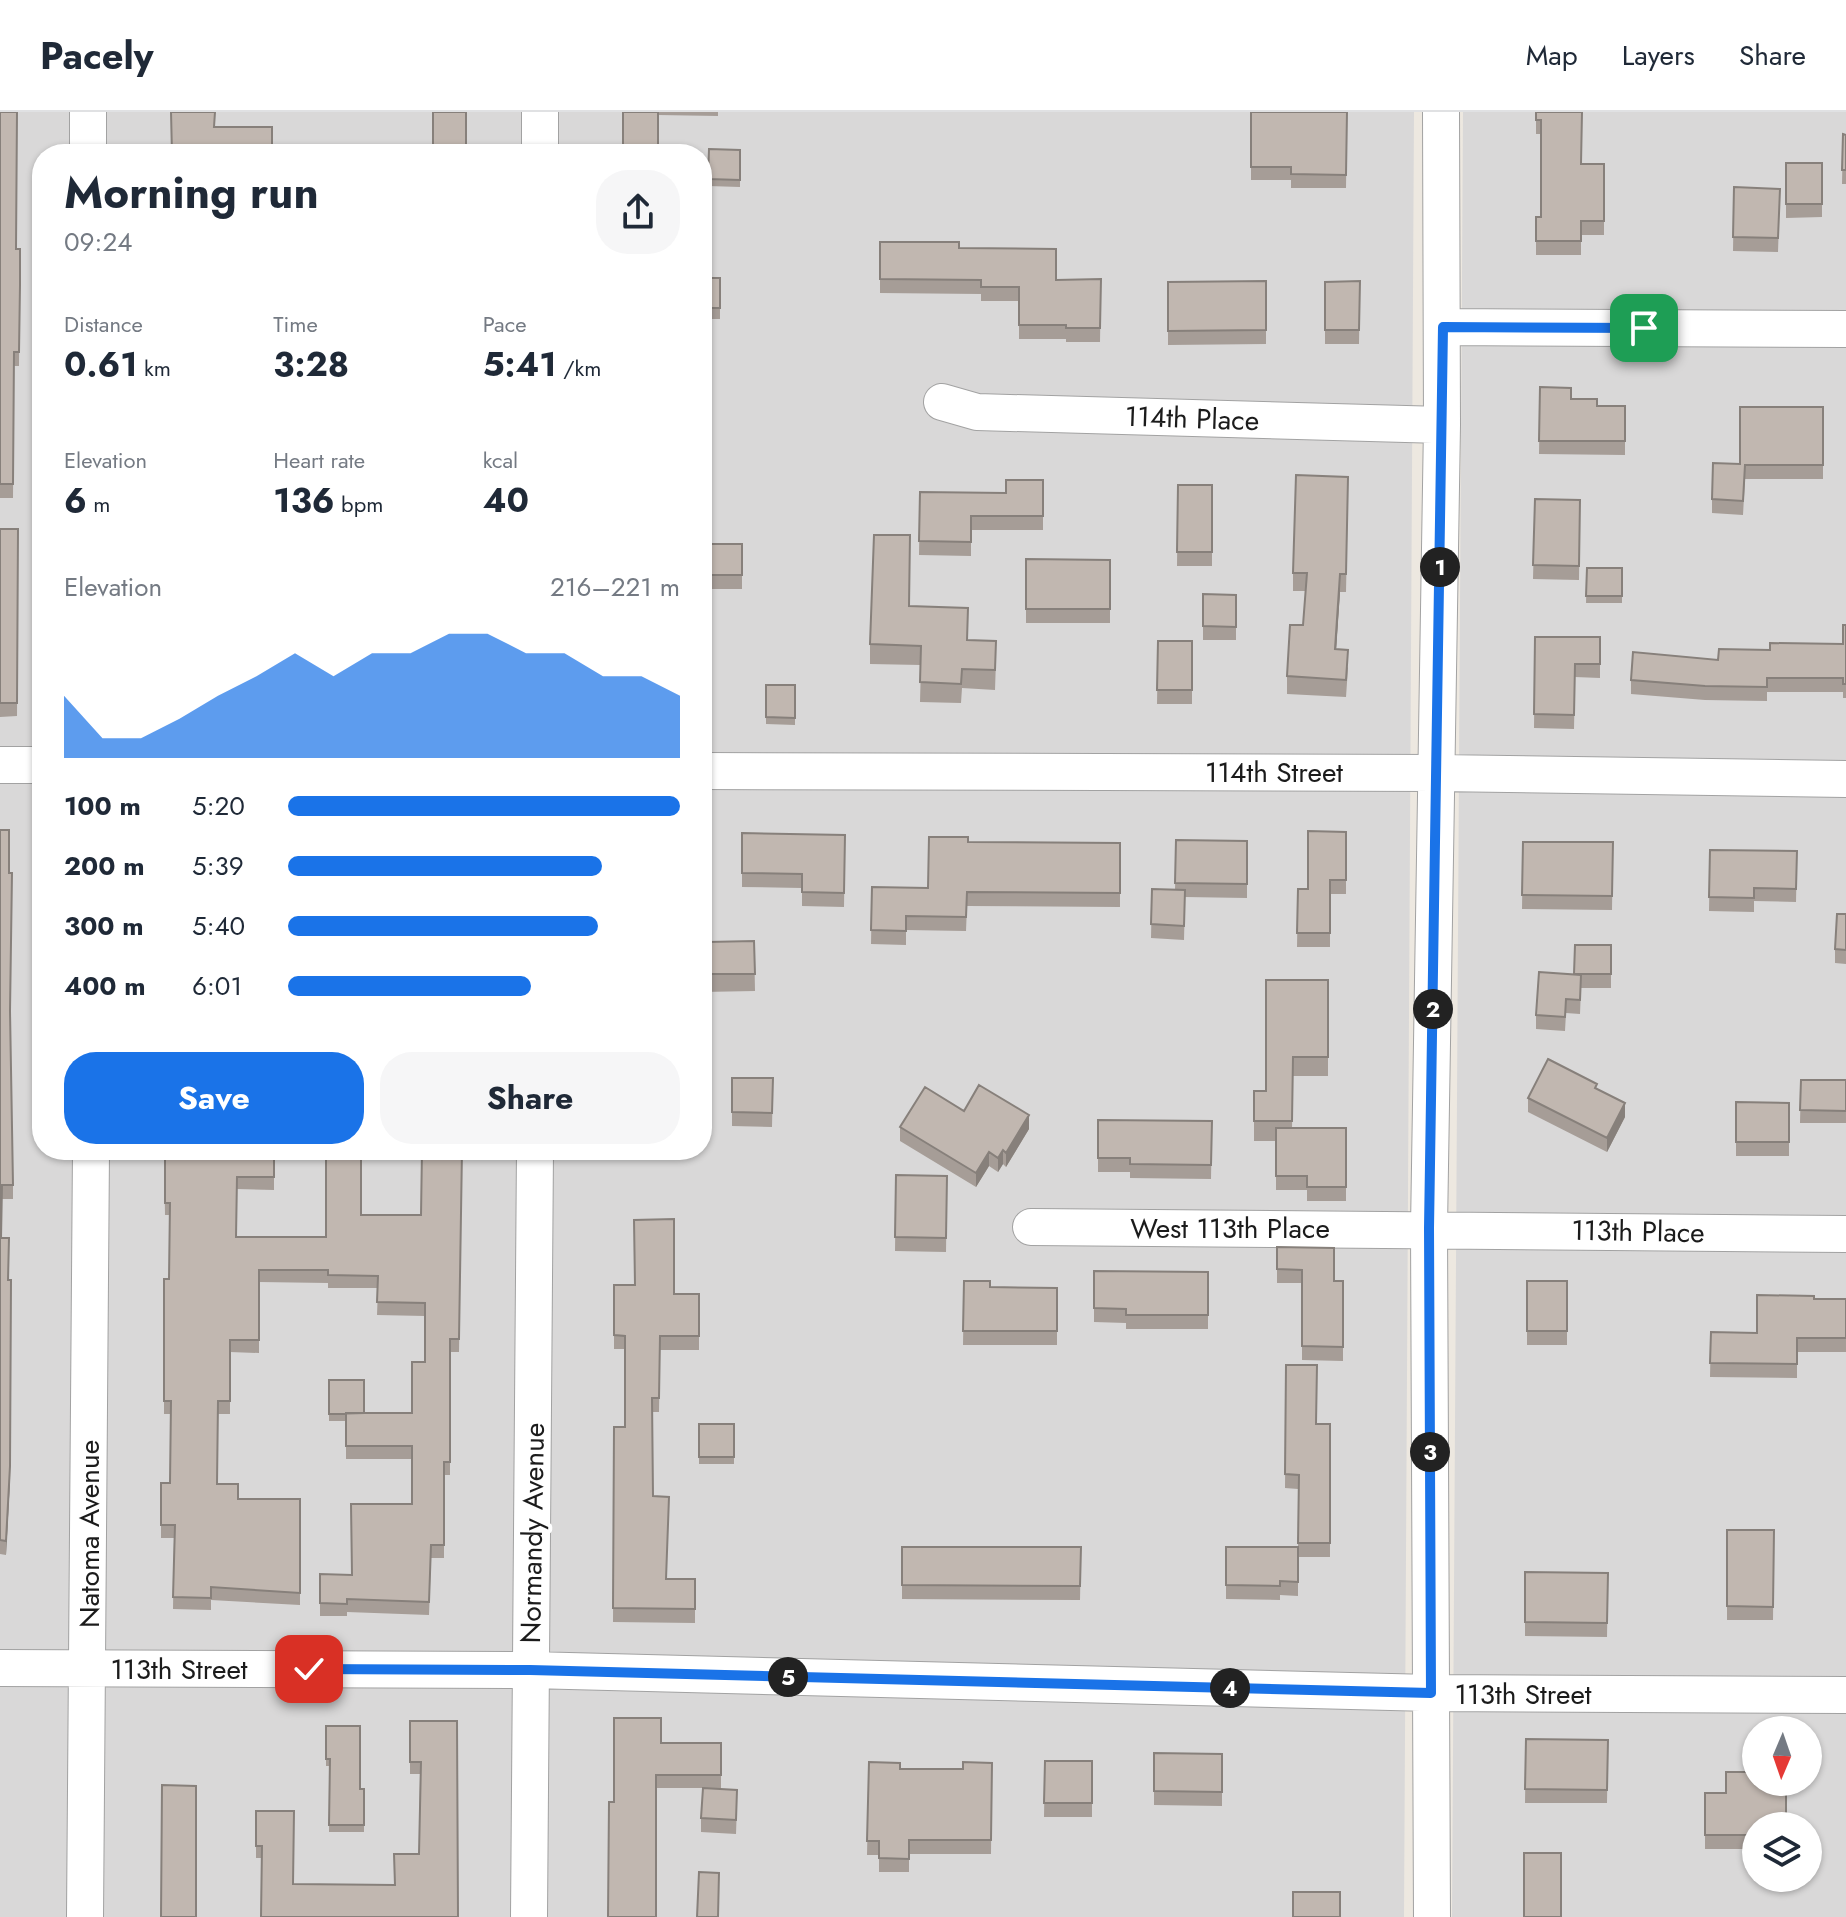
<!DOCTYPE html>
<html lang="en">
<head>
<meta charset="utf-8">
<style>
  :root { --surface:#fff; --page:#f6f6f7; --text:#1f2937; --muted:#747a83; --line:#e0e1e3; --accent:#1a73e8 }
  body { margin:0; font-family:Jost,sans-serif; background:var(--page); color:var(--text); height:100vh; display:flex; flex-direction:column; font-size:30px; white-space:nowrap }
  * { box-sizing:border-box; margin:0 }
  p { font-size:26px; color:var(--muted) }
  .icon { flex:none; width:44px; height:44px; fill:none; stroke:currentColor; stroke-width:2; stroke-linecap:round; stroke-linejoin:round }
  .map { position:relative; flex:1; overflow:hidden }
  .sheet { position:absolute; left:32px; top:32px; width:680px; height:1016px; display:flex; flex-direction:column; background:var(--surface); border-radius:32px; box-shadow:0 2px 6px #0004 }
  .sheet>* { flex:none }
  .needle { width:52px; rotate:182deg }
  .fabs { position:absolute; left:1742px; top:1604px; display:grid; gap:16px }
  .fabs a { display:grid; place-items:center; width:80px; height:80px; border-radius:50%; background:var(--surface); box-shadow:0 2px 6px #0004; font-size:40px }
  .pin { position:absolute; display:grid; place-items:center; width:68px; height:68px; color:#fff; margin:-34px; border-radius:16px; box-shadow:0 4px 12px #0006 }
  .km { position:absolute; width:40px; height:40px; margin:-20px; border-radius:50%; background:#222; color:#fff; font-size:22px; line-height:40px; text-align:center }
  .round { display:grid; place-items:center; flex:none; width:84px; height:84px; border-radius:32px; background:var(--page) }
  .headline { display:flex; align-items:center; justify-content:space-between; height:136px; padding:0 32px }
  h1 { font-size:44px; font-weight:700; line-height:60px }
  .figures { display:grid; grid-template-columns:repeat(3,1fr); gap:12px; height:136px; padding:8px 32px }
  .figures div { display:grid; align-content:center }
  .figures b { font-size:34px; font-weight:700 }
  .figures small { font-size:22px; font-weight:400 }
  .figures p { font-size:22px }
  .chart { height:224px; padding:16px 32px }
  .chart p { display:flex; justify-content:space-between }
  .chart svg { width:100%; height:144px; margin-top:8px; fill:var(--accent); opacity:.7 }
  .primary-button { display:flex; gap:16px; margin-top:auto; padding:16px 32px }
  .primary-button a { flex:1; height:92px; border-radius:32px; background:var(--accent); color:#fff; font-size:32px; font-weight:700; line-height:92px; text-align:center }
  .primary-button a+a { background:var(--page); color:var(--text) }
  ul { padding:0 32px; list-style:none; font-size:26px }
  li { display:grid; grid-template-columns:128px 96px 1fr; align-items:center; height:60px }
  li i { height:20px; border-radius:10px; background:var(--accent) }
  header { display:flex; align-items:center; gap:48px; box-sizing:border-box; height:112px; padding:0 40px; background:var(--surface); border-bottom:2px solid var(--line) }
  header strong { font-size:38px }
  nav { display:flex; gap:44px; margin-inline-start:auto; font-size:28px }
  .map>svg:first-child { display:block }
</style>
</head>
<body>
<header>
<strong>Pacely</strong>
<nav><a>Map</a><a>Layers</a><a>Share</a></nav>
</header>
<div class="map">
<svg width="1846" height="1805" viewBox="0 0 1846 1805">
  <rect width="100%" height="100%" fill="#ede8e0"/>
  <path fill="#d9d8d8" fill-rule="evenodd" d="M0,0H1414L1404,1805H0ZM42,42H702V1038H42Z
    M1463,0H1846V1805H1452ZM1756,1618H1808V1670H1756ZM1756,1714H1808V1766H1756Z"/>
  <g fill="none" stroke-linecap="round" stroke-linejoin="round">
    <g stroke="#a2a2a2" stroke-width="38">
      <path id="minor" d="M88,0V42
        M540,42V0
        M1443,215L1846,217
        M942,290L977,300L1442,313
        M0,653H42
        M702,659L1437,661L1846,667
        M1031,1115L1846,1122
        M0,1556L530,1558L1431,1581L1846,1583
        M85,1805L91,1038
        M529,1805L535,1038
        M1432,1805L1429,1116L1442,313L1441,0"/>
    </g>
    <use href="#minor" stroke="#fff" stroke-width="36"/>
  </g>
  <path fill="#a69d97" d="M0,0L16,137H20L19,254H14L13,386H0Z
    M622,0H718V4L658,3Z
    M1251,0H1347L1346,76H1291V68H1251Z
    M1536,0L1581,52H1604V123H1581V143H1536V105H1541V22H1536Z
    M1843,22L1846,23V72H1842Z
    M709,37L740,38V75L708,74Z
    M1786,51H1822V105L1786,106Z
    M1734,75L1780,77L1778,140L1733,139Z
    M702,101L703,166H720V207H702Z
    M880,130L959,136L1056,168L1101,167L1100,230H1066V227H1019V189H981V182L880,181Z
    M1266,169V232L1168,233V170Z
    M1360,169L1359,232H1325V170Z
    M1540,275L1571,287L1597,294H1625V343L1539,342Z
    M1823,295V367H1745L1743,403L1712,401V387L1740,352Z
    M1043,368V418H971V444L919,443L920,380L1006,381Z
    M1178,373H1212V454H1177Z
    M1348,382L1346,480H1340L1336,537L1348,556L1346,585L1287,582V564L1303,513L1306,479H1293V461Z
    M1535,387L1580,388L1579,468L1533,467Z
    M0,417H18L17,604L0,605Z
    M702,426L705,432H742V477H702Z
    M1026,447L1110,448V511H1026Z
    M1587,456H1622V491H1586Z
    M1203,482L1236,483V528H1203Z
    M909,494L968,528L996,548L995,578L962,576L961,591L920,590L921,553L870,552V532Z
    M1846,513V586H1843V580H1767V589L1705,588L1631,582V568L1718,548L1770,538L1843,532Z
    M1535,525H1600V566L1575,565L1574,617L1534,616Z
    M1158,529H1192V592H1157Z
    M766,573H795V613L766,612Z
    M0,718L10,904L13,1073V1087H2L1,1126L11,1181L10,1368L6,1443L0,1442V1497Z
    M1346,720V782H1330V835H1297L1298,777H1308Z
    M742,721L845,723L844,795L802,794V776L742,775Z
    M1176,728L1247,729V786L1185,785L1184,828L1151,826L1152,777L1175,778Z
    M968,730L1120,731V795L967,794L966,819L906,818V833L871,832L872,775L928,776Z
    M1523,730H1613L1612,798L1522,797Z
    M1710,738L1797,739L1796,790L1754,789V800L1709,799Z
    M702,748L707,830L754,829L755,879L702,880Z
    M1846,802V852L1835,851V837Z
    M1611,833V876H1581L1580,902L1566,901L1565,919L1536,917V903L1574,863Z
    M1328,868V964H1293L1292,1016H1346V1089H1307V1078H1276V1029H1254V979H1266Z
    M732,966H773L772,1015L732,1014Z
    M1801,968H1846V1011H1800Z
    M1597,977L1625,1005L1607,1040L1528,1000V986Z
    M1736,990L1789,991V1044H1736Z
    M964,999L1029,1017L1006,1055L1003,1052L998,1060L989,1054L976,1075L900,1029V1015Z
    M1098,1008L1212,1009L1211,1067L1130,1066V1060H1098Z
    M164,1038H280V1039H274V1078L237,1077L236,1125H326L361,1103H421L462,1038L459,1240H450V1363H444V1446H431L429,1503L347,1500V1504H320V1462L351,1463L412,1392V1347H346V1309H329V1268L364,1301H412L425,1250V1204L377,1203L378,1176H328V1171L259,1170V1241L230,1240V1302H218L217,1372L238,1387H300V1493L211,1488V1498L173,1497L174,1426H161V1371H170L171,1302H164V1167H169L170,1103H165Z
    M633,1038H696V1041L633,1040Z
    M896,1063L947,1064L946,1140L895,1139Z
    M1277,1135L1334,1169H1343V1249L1302,1248V1171H1277Z
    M1094,1159L1208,1160V1217H1126V1211L1094,1210Z
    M964,1169L990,1175L1057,1176V1233H963Z
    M1527,1169H1567V1233H1527Z
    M614,1173L674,1182H699V1238H660L659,1300H653V1384L667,1467H695V1511L613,1510L614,1315H625V1237H614Z
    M1814,1187H1846V1240H1797V1266L1710,1265L1711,1220L1757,1221Z
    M1286,1253L1316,1312H1330V1445H1298V1484L1280,1483V1488L1226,1487V1435H1298V1377L1285,1376Z
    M699,1312H734V1352H699Z
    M1727,1418H1774L1773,1508H1727Z
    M902,1435H1081L1080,1488L902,1487Z
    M1525,1460L1608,1461L1607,1525L1525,1524Z
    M410,1609L458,1805H261L262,1746H256V1699L293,1772L395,1773L419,1742L420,1662H410Z
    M326,1614L360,1677H364V1720H329L330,1654H326Z
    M1526,1627L1608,1628L1607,1691H1525Z
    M661,1631H721V1676H656L614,1690Z
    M1154,1641L1222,1642V1694L1154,1693Z
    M1045,1649H1092V1705H1044Z
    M869,1650L900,1657H963L992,1651L991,1742H909V1760H879V1743H867Z
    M1705,1681L1756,1714V1747H1751V1737H1705Z
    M737,1692L736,1722L701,1720V1706Z"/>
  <path fill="#87807b" d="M1340,462V480L1335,555V537Z
    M1625,991V1005L1607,1040V1026Z
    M1029,1003V1017L1006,1055V1041Z
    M1003,1038V1052L998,1060V1046Z
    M989,1040V1054L976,1075V1061Z
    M11,1168L10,1368L6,1443V1429Z"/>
  <path fill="#c1b7b0" stroke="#87807b" stroke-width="2" d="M0,0H17L16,137H20V173L19,240H14L13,372H0Z
    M171,0H215L214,15H272V42H172Z
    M433,0H466V42H433Z
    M623,0H658V42H623Z
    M1251,0H1347L1346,63L1291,62V55H1251Z
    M1536,0H1582L1581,52H1604V109H1581V129H1536V105H1541V8H1536Z
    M1843,22L1846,23V58H1842Z
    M331,33H362V42H330Z
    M709,37L740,38V68L708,67Z
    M1786,51H1822V92H1786Z
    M1734,75L1780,77L1778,126L1733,125Z
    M702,101L703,166H720V196H702Z
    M880,130H959V136L1056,137V168L1101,167L1100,216H1066V213H1019V175H981V168L880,167Z
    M1266,169V218L1168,219V170Z
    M1360,169L1359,218H1325V170Z
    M1540,275L1571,276V287H1597V294H1625V329H1539Z
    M1740,295H1823V353H1745L1743,389L1712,387L1713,351L1740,352Z
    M1296,363L1348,365L1346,462H1340L1335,537L1348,538L1346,568L1287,564L1290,513H1303L1307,461H1293Z
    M1006,368H1043V404H971V430L919,429L920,380L1006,381Z
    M1178,373H1212V440H1177Z
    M1535,387L1580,388L1579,454L1533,453Z
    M0,417H18L17,591H0Z
    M874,423H910L909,494L968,496L967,528L996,529L995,558L962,557L961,572L920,570L921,534L870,532Z
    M702,426H705V432H742V463H702Z
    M1026,447L1110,448V497H1026Z
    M1587,456H1622V484H1586Z
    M1203,482L1236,483V515L1203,514Z
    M1843,513H1846V572H1843V566H1767V575L1705,574L1631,568L1633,540L1718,548L1719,537L1770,538V531L1843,532Z
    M1535,525H1600V552H1575L1574,603L1534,602Z
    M1158,529H1192V578H1157Z
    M766,573H795V606L766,605Z
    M0,718H9V761H12L10,899L13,1073H2L1,1126H9L8,1168H11L10,1354L6,1429L0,1428Z
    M1308,719L1346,720V768H1330V821H1297L1298,777H1308Z
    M742,721L845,723L844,781L802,780V762L742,761Z
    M929,725H968V730L1120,731V781L967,780L966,805L906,804V819L871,818L872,775L928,776Z
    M1176,728L1247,729V772L1175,771Z
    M1523,730H1613L1612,784L1522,783Z
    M1710,738L1797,739L1796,777L1754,776V786L1709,785Z
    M702,748H708L707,830L754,829L755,862H702Z
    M1152,777L1185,778L1184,814L1151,812Z
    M1837,802H1846V838L1835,837Z
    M1575,833H1611V862H1574Z
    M1539,860L1581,863L1580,888L1566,887L1565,905L1536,903Z
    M1266,868H1328V945H1293L1292,1009H1254V979H1266Z
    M1548,947L1597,972L1595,976L1625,991L1607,1026L1528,986Z
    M732,966H773L772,1001L732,1000Z
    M1801,968H1846V999L1800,998Z
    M979,973L1029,1003L1006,1041L1003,1038L998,1046L989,1040L976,1061L900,1015L925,975L964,999Z
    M1736,990L1789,991V1030H1736Z
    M1098,1008L1212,1009L1211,1053L1130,1052V1046H1098Z
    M1276,1016H1346V1075H1307V1064H1276Z
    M165,1038H274V1065H237L236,1125H326V1038H361V1103H421L422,1038H462L459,1227H450V1350H444V1433H431L429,1490L347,1487V1492L320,1491V1462L352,1463L351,1392H412V1334H346V1301H412V1250H425V1191L377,1190L378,1164L328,1163V1158H259V1228H230V1289H218L217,1372H238V1387H300V1481L211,1475V1486L173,1485L175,1413H161V1371H170L171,1289H164V1167H169L170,1091H165Z
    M896,1063L947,1064L946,1126L895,1125Z
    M674,1107V1182H699V1224H660L659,1286H652L653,1384L669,1385L666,1467H695V1497L613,1496L614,1315H625V1224L614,1223V1173H635L634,1108Z
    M1277,1135L1334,1136V1169H1343V1235L1302,1234V1158L1277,1157Z
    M1094,1159L1208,1160V1203H1126V1197L1094,1196Z
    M964,1169H990V1175L1057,1176V1219H963Z
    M1527,1169H1567V1219H1527Z
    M1757,1183L1814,1184V1187H1846V1226H1797V1252L1710,1251L1711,1220L1757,1221Z
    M1286,1253H1317L1316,1312H1330V1431H1298L1299,1363L1285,1362Z
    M329,1268H364V1301L329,1302Z
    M699,1312H734V1345H699Z
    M1727,1418H1774L1773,1495L1727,1494Z
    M902,1435H1081L1080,1474L902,1473Z
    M1226,1435H1298V1470L1280,1469V1474L1226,1473Z
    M1525,1460L1608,1461L1607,1511L1525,1510Z
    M614,1606H661V1631H721V1663H656V1805H608L609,1690H614Z
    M410,1609H457L458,1805H261L262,1734H256V1699H294L293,1772L395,1773L394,1742H419L421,1650H410Z
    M326,1614H360V1677H364V1713H329L330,1647H326Z
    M1526,1627L1608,1628L1607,1678L1525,1677Z
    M1154,1641L1222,1642V1680L1154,1679Z
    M1045,1649H1092V1691H1044Z
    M869,1650L900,1651V1657H963V1650L992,1651L991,1728H909V1747L879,1746V1729H867Z
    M1726,1660H1756V1670H1786V1714H1756V1733H1751V1723H1705V1681H1726Z
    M162,1673L196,1674V1805H161Z
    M703,1676L737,1678L736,1708L701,1706Z
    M1524,1741H1561V1805H1524Z
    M699,1760L719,1761L718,1805H697Z
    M1293,1780H1340V1805H1293Z"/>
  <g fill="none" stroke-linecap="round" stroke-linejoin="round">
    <g stroke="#fff" stroke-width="16">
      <path id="route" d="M309,1557L530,1558L1431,1581L1429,1116L1443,215L1644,216"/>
    </g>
    <use href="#route" stroke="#1a73e8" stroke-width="10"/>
  </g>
  <g text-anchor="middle" stroke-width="8" stroke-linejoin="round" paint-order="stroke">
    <g font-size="28" fill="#1b1b1b" stroke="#fff">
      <text transform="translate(1192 306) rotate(2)" y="10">114th Place</text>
      <text x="1274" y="670">114th Street</text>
      <text x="1230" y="1126">West 113th Place</text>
      <text transform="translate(1638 1119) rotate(1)" y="10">113th Place</text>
      <text transform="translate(532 1421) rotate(-89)" y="10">Normandy Avenue</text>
      <text transform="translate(89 1422) rotate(-90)" y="10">Natoma Avenue</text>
      <text x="179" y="1567">113th Street</text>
      <text x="1523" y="1592">113th Street</text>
    </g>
  </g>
</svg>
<div class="fabs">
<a><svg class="needle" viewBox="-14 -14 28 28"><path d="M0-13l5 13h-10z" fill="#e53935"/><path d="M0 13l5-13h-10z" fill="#747a83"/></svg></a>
<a><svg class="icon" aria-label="layers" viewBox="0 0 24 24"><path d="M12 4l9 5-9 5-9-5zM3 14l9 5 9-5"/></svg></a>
</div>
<div class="pin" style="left:1644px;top:216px;background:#1e9e55"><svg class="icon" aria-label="arrive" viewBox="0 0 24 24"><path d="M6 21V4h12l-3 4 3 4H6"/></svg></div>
<div class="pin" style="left:309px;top:1557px;background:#d93025"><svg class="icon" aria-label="check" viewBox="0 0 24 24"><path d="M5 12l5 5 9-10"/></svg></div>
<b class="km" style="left:1440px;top:455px">1</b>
<b class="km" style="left:1433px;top:897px">2</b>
<b class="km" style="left:1430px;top:1340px">3</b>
<b class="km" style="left:1230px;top:1576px">4</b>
<b class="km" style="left:788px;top:1565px">5</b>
<section class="sheet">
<div class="headline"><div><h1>Morning run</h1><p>09:24</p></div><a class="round"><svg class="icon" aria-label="share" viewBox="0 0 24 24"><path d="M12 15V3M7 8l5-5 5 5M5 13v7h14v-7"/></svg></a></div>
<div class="figures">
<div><p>Distance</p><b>0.61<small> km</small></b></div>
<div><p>Time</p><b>3:28</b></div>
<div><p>Pace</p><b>5:41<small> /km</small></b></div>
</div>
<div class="figures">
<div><p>Elevation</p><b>6<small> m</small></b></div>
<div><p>Heart rate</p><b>136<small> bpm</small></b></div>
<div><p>kcal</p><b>40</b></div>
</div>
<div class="chart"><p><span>Elevation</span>216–221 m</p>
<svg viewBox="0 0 160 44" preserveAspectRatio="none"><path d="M0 44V25L10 38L20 38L30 32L40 25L50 19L60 12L70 19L80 12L90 12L100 6L110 6L120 12L130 12L140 19L150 19L160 25V44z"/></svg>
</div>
<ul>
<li><b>100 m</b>5:20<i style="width:100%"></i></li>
<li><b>200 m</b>5:39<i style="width:80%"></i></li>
<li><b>300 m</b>5:40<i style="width:79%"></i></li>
<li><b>400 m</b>6:01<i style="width:62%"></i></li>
</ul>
<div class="primary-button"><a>Save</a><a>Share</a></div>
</section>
</div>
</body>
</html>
